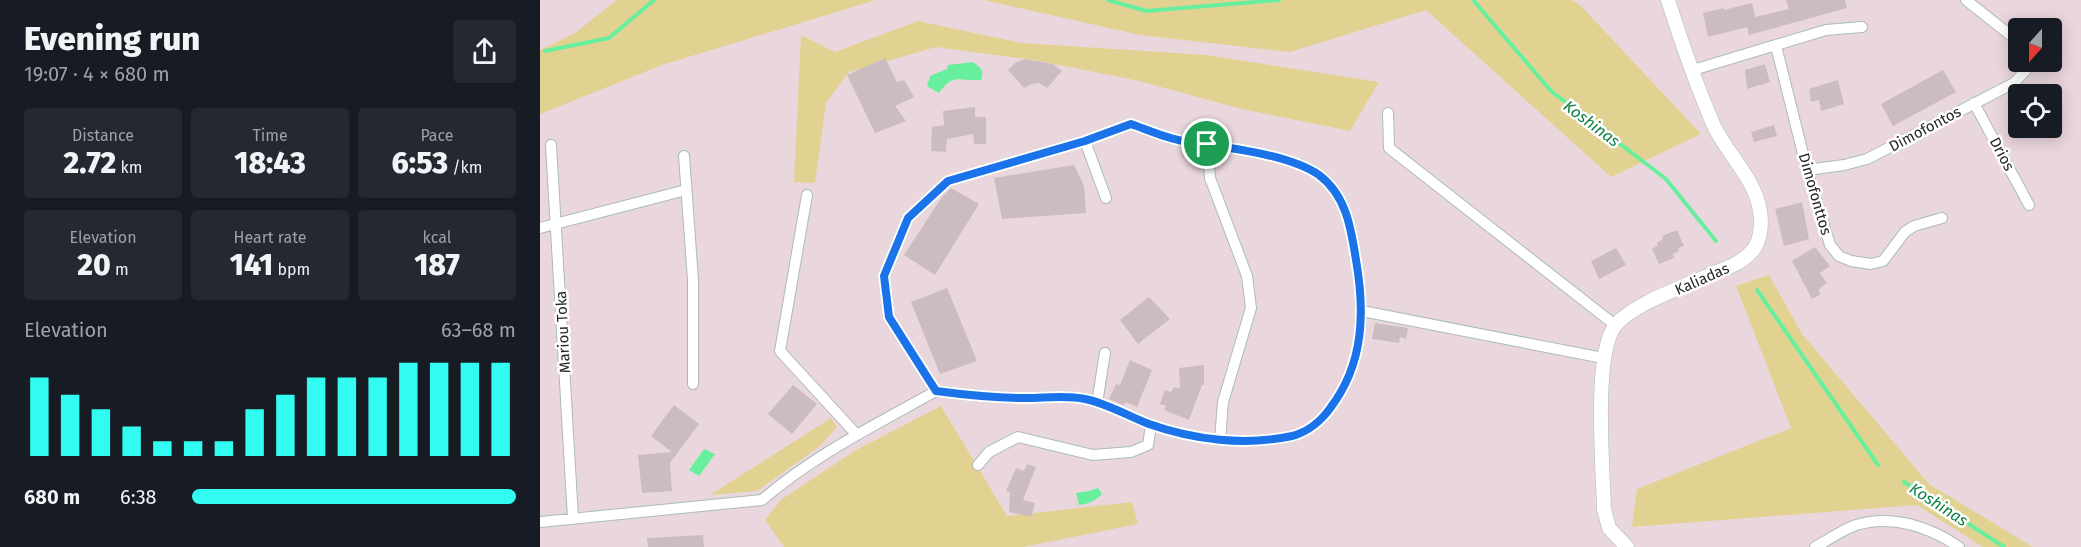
<!DOCTYPE html>
<html lang="en">
<head>
<meta charset="utf-8">
<style>
  :root { --surface:#171b24; --page:#242831; --text:#f1f3f6; --muted:#9ea1a6; --accent:#32fcf1 }
  body { margin:0; font-family:"Fira Sans",sans-serif; background:var(--page); color:var(--text); height:100vh; display:flex; flex-direction:column; font-size:22px; white-space:nowrap }
  * { box-sizing:border-box; margin:0 }
  p { font-size:20px; color:var(--muted) }
  .icon { flex:none; width:33px; height:33px; fill:none; stroke:currentColor; stroke-width:2; stroke-linecap:round; stroke-linejoin:round }
  .map { position:relative; flex:1; overflow:hidden }
  .drawer { display:flex; flex-direction:column; background:var(--surface); width:540px }
  .drawer>* { flex:none }
  .needle { width:39px; rotate:201deg }
  .controls { position:absolute; left:1468px; top:18px; display:grid; gap:12px }
  .controls a { display:grid; place-items:center; width:54px; height:54px; border-radius:6px; background:var(--surface); box-shadow:0 3px 15px #0003; font-size:30px }
  .pin { position:absolute; display:grid; place-items:center; width:51px; height:51px; color:#fff; margin:-26px; border:3px solid #fff; border-radius:50%; box-shadow:0 2px 6px #0007 }
  .round { display:grid; place-items:center; flex:none; width:63px; height:63px; border-radius:6px; background:var(--page) }
  .headline { display:flex; align-items:center; justify-content:space-between; height:102px; padding:0 24px }
  h1 { font-size:33px; font-weight:800; line-height:45px }
  .stats { display:grid; grid-template-columns:repeat(3,1fr); gap:9px; height:102px; padding:6px 24px }
  .stats div { display:grid; align-content:center; border-radius:6px; background:var(--page); text-align:center }
  .stats b { font-size:30px; font-weight:800 }
  .stats small { font-size:16px; font-weight:400 }
  .stats p { font-size:16px }
  .chart { height:168px; padding:12px 24px }
  .chart p { display:flex; justify-content:space-between }
  .chart svg { width:100%; height:108px; margin-top:6px; stroke:var(--accent); stroke-width:6 }
  ul { padding:0 24px; list-style:none; font-size:20px }
  li { display:grid; grid-template-columns:96px 72px 1fr; align-items:center; height:45px }
  li i { height:15px; border-radius:8px; background:var(--accent) }
  main { display:flex; flex:1; min-height:0 }
  .map>svg:first-child { display:block }
</style>
</head>
<body>
<main>
<section class="drawer">
<div class="headline"><div><h1>Evening run</h1><p>19:07 · 4 × 680 m</p></div><a class="round"><svg class="icon" aria-label="share" viewBox="0 0 24 24"><path d="M12 15V3M7 8l5-5 5 5M5 13v7h14v-7"/></svg></a></div>
<div class="stats">
<div><p>Distance</p><b>2.72<small> km</small></b></div>
<div><p>Time</p><b>18:43</b></div>
<div><p>Pace</p><b>6:53<small> /km</small></b></div>
</div>
<div class="stats">
<div><p>Elevation</p><b>20<small> m</small></b></div>
<div><p>Heart rate</p><b>141<small> bpm</small></b></div>
<div><p>kcal</p><b>187</b></div>
</div>
<div class="chart"><p><span>Elevation</span>63–68 m</p>
<svg viewBox="0 0 160 44" preserveAspectRatio="none"><path d="M5 44V12M15 44V19M25 44V25M35 44V32M45 44V38M55 44V38M65 44V38M75 44V25M85 44V19M95 44V12M105 44V12M115 44V12M125 44V6M135 44V6M145 44V6M155 44V6"/></svg>
</div>
<ul>
<li><b>680 m</b>6:38<i style="width:100%"></i></li>
</ul>
</section>
<div class="map">
<svg width="1541" height="547" viewBox="0 0 1541 547">
  <rect width="100%" height="100%" fill="#ead7dd"/>
  <path fill="#e2d292" d="M77,0H336L122,65L0,114V50L35,33Z
    M444,0H1032L1041,6L1161,134L1071,177L886,10L750,52L600,35Z
    M378,21L482,43L667,55L839,82L810,131L702,109L599,81L494,60L396,47L309,72L286,103L275,183L254,182L261,35L295,52Z
    M1229,275L1262,334L1389,484L1493,547H1443L1377,505L1092,527L1097,489L1251,428L1196,286Z
    M401,406L467,516L592,502L598,524L483,547H244L225,520L242,499L316,450Z
    M291,418L297,427L280,446L217,491L170,495Z"/>
  <path fill="#67ef9d" d="M433,62C440,67 445,71 441,80C419,82 414,72 399,93L387,86L390,76L407,69L408,65Z
    M164,449L175,454L159,476L149,470Z
    M558,488L562,494C555,501 549,504 539,505L536,493L549,491Z"/>
  <g fill="none" stroke-linecap="round" stroke-linejoin="round">
    <path stroke="#67ef9d" stroke-width="4" d="M568,0L606,11L739,0
      M933,0L1011,91L1126,179L1176,241
      M5,51L69,38L114,0
      M1217,290L1338,465
      M1364,482L1464,547"/>
  </g>
  <path fill="#cbbcc0" d="M1246,0H1305L1307,8L1209,35L1207,27L1168,37L1163,13L1183,8L1184,10L1212,3L1215,17L1249,9Z
    M345,58L357,82L364,80L374,97L355,106L366,121L335,133L307,75Z
    M485,59L513,64L522,71L507,88L499,83L491,84L484,88L468,70L475,63Z
    M1225,64L1230,82L1207,89L1205,70Z
    M1403,70L1416,92L1353,126L1341,104Z
    M1298,80L1304,104L1281,111L1279,100L1271,102L1269,89Z
    M435,107V117H446V144H434L433,134L407,139L406,152L391,151L392,127L404,125L403,111Z
    M1234,125L1237,136L1214,142L1211,132Z
    M534,165L544,186L546,213L462,219L454,178Z
    M411,188L439,204L395,275L364,255L402,197Z
    M1262,202L1269,239L1244,246L1235,209Z
    M1137,230L1144,246L1138,248L1139,251L1133,254L1134,258L1119,264L1112,249L1118,245L1117,243L1123,239L1122,236Z
    M1275,247L1290,266L1280,273L1287,283L1278,290L1281,294L1272,299L1252,261Z
    M1076,248L1086,265L1059,279L1051,261Z
    M407,288L437,361L400,374L371,302Z
    M609,297L630,319L598,344L580,320Z
    M835,323L868,328L866,339L860,337L859,343L832,339Z
    M590,360L612,370L597,407L586,402L584,405L569,399L576,384L580,385Z
    M664,365V385H662L649,420L624,410L626,406L620,404L625,390L631,392L634,387L640,389L639,368Z
    M253,385L277,404L252,434L228,414Z
    M134,405L159,424L130,463L132,491L102,493L98,455L132,452L111,436Z
    M487,464L496,467L483,500L495,503L491,517L469,512L470,492L466,491L476,468L484,471Z
    M163,535L164,547H108L107,538Z"/>
  <g fill="none" stroke-linecap="round" stroke-linejoin="round">
    <g stroke="#abbbba" stroke-width="12">
      <path id="minor" d="M1426,0L1479,42
        M1236,46L1267,170L1290,245L1299,256L1311,261L1331,264L1343,261L1365,232L1374,226L1402,218
        M1153,70L1286,30L1322,27
        M1434,103L1489,205
        M848,113L849,148L1075,325
        M591,124C608,130 625,138 643,141C681,147 747,153 779,175C806,195 811,228 816,260C825,312 824,363 791,407C782,420 768,432 752,436C705,446 654,440 609,424C591,417 563,402 545,399C527,395 505,398 486,398C456,398 426,395 396,391L349,317L344,276L368,218L408,181L545,141Z
        M545,141L566,198
        M667,144L670,178L707,276L711,308L683,402L680,440
        M11,145L33,518
        M144,156L153,280V384
        M1267,170L1304,165L1327,159L1474,83L1486,70L1488,62
        M267,195L240,351L317,435
        M0,228L146,190
        M822,311L1063,358
        M557,403L565,353
        M438,465L449,452L478,437L553,455L591,452L608,445L611,425
        M0,522L222,500C274,455 337,424 396,391
        M1275,547C1289,540 1301,530 1316,525C1352,514 1390,527 1419,547"/>
    </g>
    <g stroke="#abbbba" stroke-width="15">
      <path id="tertiary" d="M1087,547L1069,528L1064,509C1063,470 1053,354 1075,326C1091,304 1149,285 1174,273C1188,268 1203,262 1213,250C1221,240 1222,223 1220,211C1215,178 1186,153 1173,124C1156,84 1141,41 1128,0"/>
    </g>
    <use href="#minor" stroke="#fff" stroke-width="10"/>
    <use href="#tertiary" stroke="#fff" stroke-width="14"/>
  </g>
  <g fill="none" stroke-linecap="round" stroke-linejoin="round">
    <g stroke="#fff" stroke-width="12">
      <path id="route" d="M591,124C608,130 626,138 643,141C681,147 747,153 779,175C806,195 811,228 816,260C825,312 824,363 791,407C782,420 768,432 752,436C705,446 654,440 609,424C591,417 563,402 545,399C527,395 505,398 486,398C456,398 426,395 396,391L349,317L344,276L368,218L408,181L545,141Z"/>
    </g>
    <use href="#route" stroke="#1a73e8" stroke-width="8"/>
  </g>
  <g text-anchor="middle" stroke-width="5" stroke-linejoin="round" paint-order="stroke">
    <g font-size="15" fill="#262626" stroke="#fff">
      <text transform="translate(1385 129) rotate(-28)" y="5">Dimofontos</text>
      <text transform="translate(1462 154) rotate(62)" y="5">Drios</text>
      <text transform="translate(1275 194) rotate(74)" y="5">Dimofonttos</text>
      <text transform="translate(1162 279) rotate(-24)" y="5">Kaliadas</text>
      <text transform="translate(23 332) rotate(-93)" y="5">Mariou Toka</text>
    </g>
    <g font-size="16" font-style="italic" fill="#0c8244" stroke="#fff">
      <text transform="translate(1052 123) rotate(37)" y="6">Koshinas</text>
      <text transform="translate(1399 504) rotate(33)" y="6">Koshinas</text>
    </g>
  </g>
</svg>
<div class="controls">
<a><svg class="needle" viewBox="-14 -14 28 28"><path d="M0-13l5 13h-10z" fill="#e53935"/><path d="M0 13l5-13h-10z" fill="#9ea1a6"/></svg></a>
<a><svg class="icon" aria-label="locate" viewBox="0 0 24 24"><circle cx="12" cy="12" r="6"/><path d="M12 2v4M12 18v4M2 12h4M18 12h4"/></svg></a>
</div>
<div class="pin" style="left:667px;top:144px;background:#1e9e55"><svg class="icon" aria-label="arrive" viewBox="0 0 24 24"><path d="M6 21V4h12l-3 4 3 4H6"/></svg></div>
</div>
</main>
</body>
</html>
